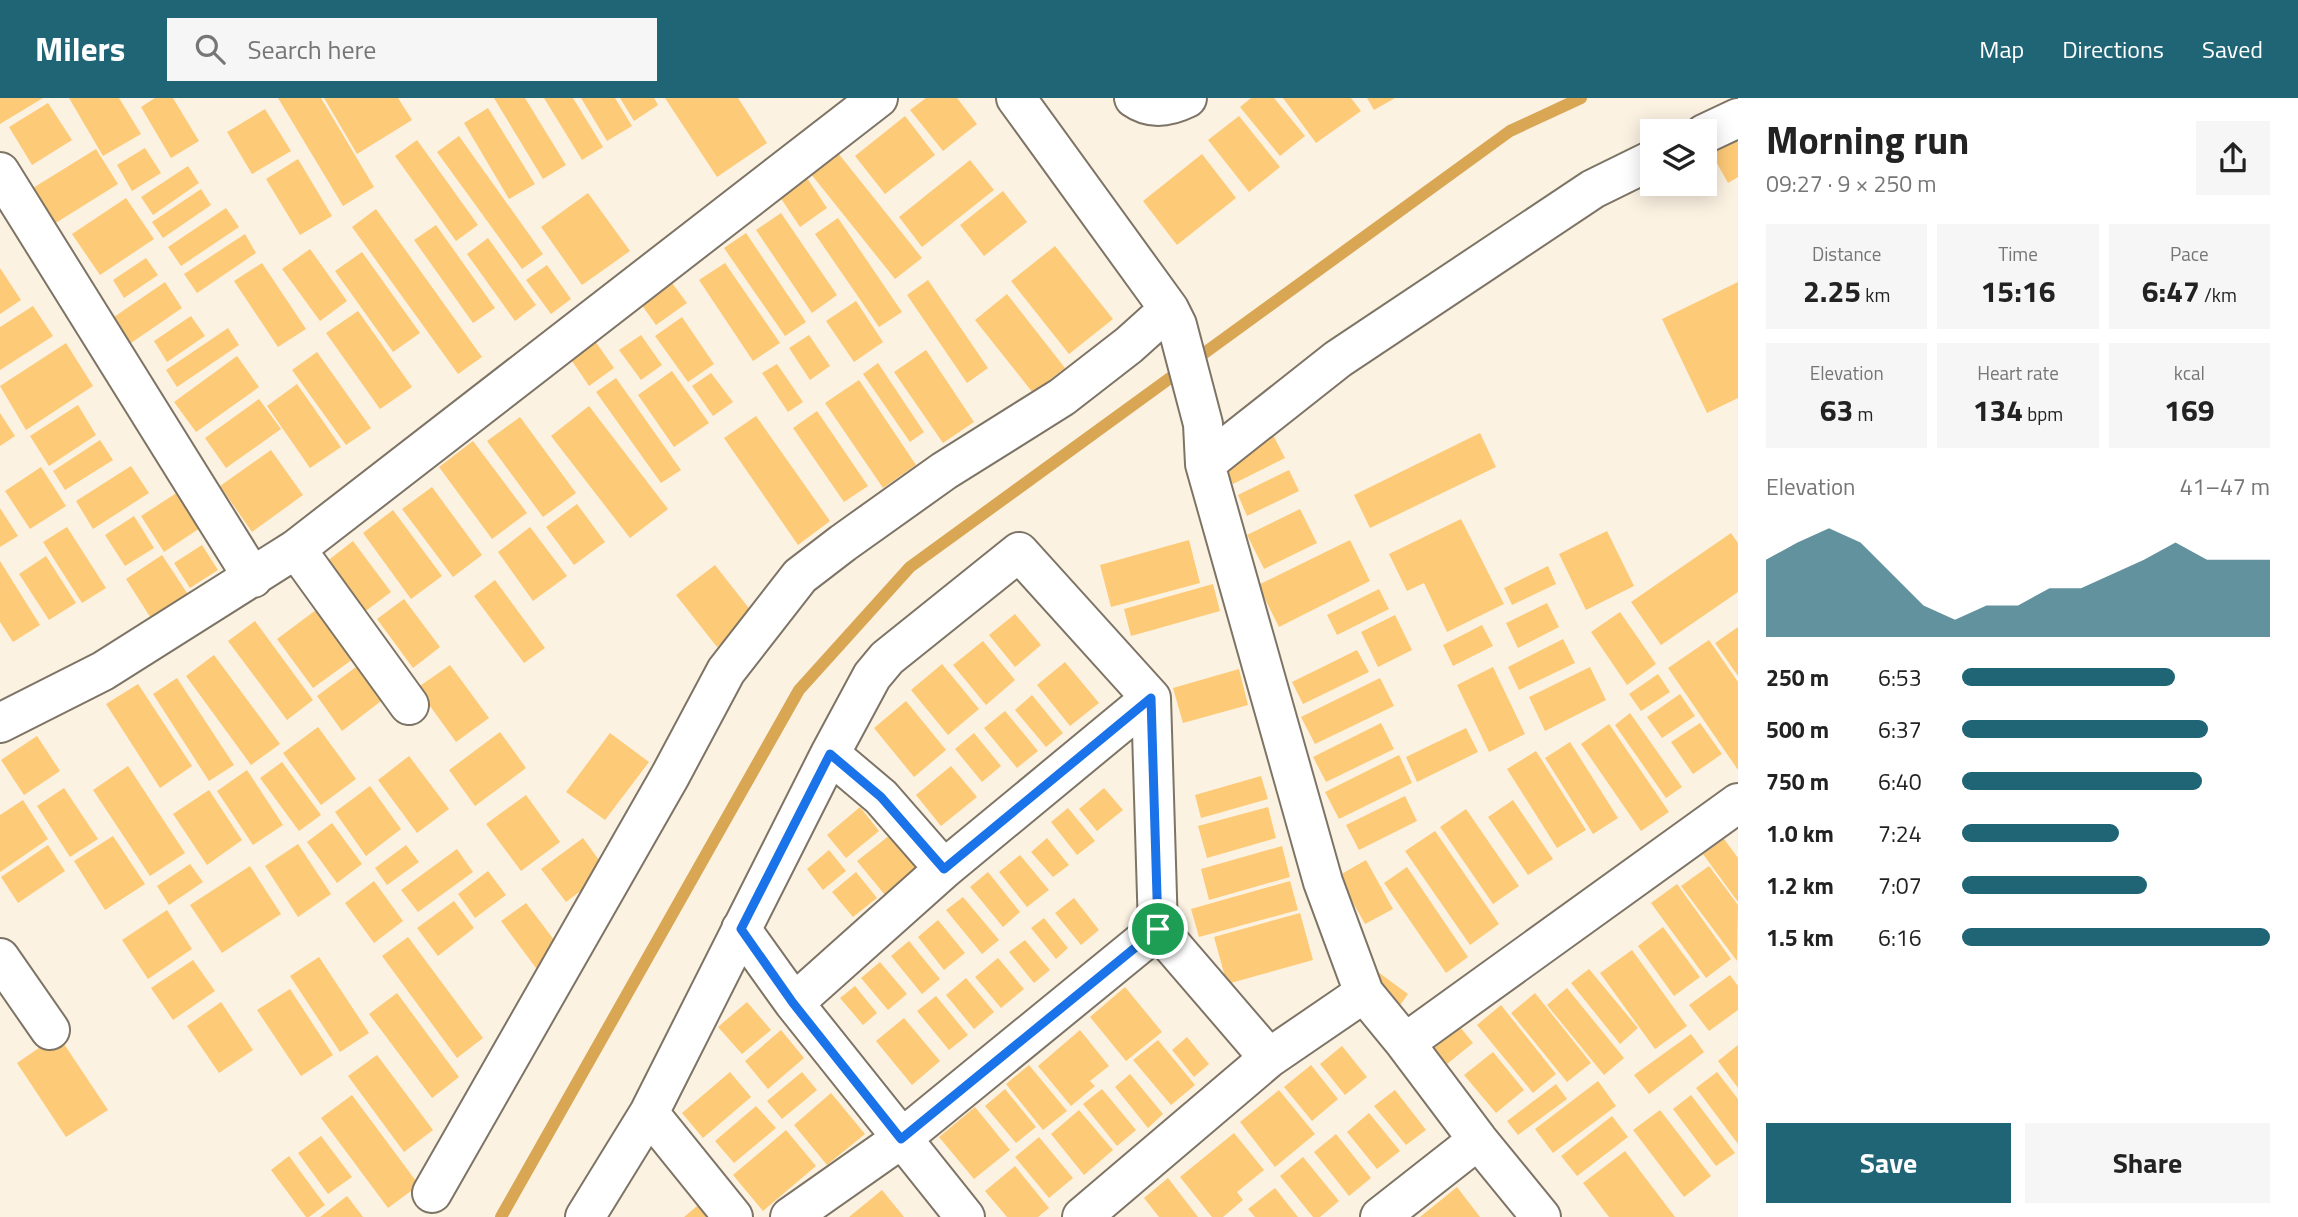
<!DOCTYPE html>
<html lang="en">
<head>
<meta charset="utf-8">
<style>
  :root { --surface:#fff; --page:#f6f6f6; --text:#222; --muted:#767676; --accent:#206576 }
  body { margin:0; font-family:"Titillium Web",sans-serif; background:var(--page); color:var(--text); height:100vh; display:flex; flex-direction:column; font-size:26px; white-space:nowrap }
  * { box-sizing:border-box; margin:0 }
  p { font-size:23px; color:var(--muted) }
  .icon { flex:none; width:38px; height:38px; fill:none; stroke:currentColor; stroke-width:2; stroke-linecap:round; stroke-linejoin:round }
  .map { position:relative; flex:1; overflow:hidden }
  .drawer { display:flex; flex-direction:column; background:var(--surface); width:560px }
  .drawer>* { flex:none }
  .tools { position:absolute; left:1640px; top:21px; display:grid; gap:14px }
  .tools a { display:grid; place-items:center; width:77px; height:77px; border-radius:0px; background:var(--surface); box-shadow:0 4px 18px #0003; font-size:35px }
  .pin { position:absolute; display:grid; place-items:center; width:60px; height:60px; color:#fff; margin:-30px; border:4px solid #fff; border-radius:50%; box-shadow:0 2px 7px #0007 }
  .round { display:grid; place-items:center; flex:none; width:74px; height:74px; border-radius:0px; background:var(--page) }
  .overview { display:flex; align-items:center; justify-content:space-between; height:119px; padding:0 28px }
  h1 { font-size:38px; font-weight:700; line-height:52px }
  .stats { display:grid; grid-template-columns:repeat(3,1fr); gap:10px; height:119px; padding:7px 28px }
  .stats div { display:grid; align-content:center; border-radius:0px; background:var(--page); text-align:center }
  .stats b { font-size:30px; font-weight:700 }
  .stats small { font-size:19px; font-weight:400 }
  .stats p { font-size:19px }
  .chart { height:196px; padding:14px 28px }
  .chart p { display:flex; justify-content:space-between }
  .chart svg { width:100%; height:126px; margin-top:7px; fill:var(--accent); opacity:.7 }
  .action { display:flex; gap:14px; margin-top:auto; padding:14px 28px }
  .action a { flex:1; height:80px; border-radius:0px; background:var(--accent); color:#fff; font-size:28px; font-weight:700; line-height:80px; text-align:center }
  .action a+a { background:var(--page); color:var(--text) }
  ul { padding:0 28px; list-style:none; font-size:23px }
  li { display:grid; grid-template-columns:112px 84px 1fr; align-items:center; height:52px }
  li i { height:18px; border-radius:9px; background:var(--accent) }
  header { display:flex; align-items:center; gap:42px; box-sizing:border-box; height:98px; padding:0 35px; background:var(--accent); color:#fff }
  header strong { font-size:33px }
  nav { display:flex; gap:38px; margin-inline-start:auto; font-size:24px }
  .search { width:490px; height:63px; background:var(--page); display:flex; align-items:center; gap:18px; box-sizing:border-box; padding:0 24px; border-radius:0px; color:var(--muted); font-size:26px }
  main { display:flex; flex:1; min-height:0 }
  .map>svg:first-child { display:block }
</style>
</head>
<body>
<header>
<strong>Milers</strong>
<div class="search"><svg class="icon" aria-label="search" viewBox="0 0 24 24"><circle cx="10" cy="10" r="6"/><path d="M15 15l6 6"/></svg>Search here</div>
<nav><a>Map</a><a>Directions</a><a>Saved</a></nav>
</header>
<main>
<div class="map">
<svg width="1738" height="1119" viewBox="0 0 1738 1119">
  <rect width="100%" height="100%" fill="#fcf2e2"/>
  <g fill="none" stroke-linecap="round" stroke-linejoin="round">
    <path stroke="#d9a754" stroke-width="12" d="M501,1119L799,592L910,469L1510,33L1581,0"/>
  </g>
  <path fill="#fdca77" d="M0,0H43L0,26Z
    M69,0H119L141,36L103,58Z
    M155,0H173L199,43L171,60L141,9Z
    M278,0H321L374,89L343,108Z
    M324,0H398L412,22L357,56Z
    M494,0H525L566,67L543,81Z
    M544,0H573L603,49L582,62Z
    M581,0H615L632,28L607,43Z
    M620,0H654L658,7L634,23Z
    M665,0H738L767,45L717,79Z
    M926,0H957L977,26L943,53L910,12Z
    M1251,0H1274L1305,38L1280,58L1240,9Z
    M1283,0H1351L1361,13L1316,45Z
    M1367,0H1395L1374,12Z
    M48,5L72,42L32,67L9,29Z
    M488,10L535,86L509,101L464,25Z
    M265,11L291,53L252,76L227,34Z
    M905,18L935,57L885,96L855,58Z
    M1239,18L1280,69L1249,94L1208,42Z
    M1738,34V79L1728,85L1709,51Z
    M459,38L543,156L522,171L437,54Z
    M417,42L478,127L456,143L395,58Z
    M145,50L161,75L132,93L117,67Z
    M96,51L118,86L54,126L33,90Z
    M838,55L922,160L895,181L811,76Z
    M1202,56L1236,100L1177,147L1143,103Z
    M298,61L332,118L300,137L266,81Z
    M970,62L994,92L922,149L899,119Z
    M188,68L199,85L153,117L141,99Z
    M803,74L827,110L800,129L776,93Z
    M201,91L211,107L163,140L152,124Z
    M1003,93L1027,124L984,158L960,127Z
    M588,95L630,153L582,187L541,129Z
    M126,100L154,141L100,177L72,136Z
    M226,110L239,129L181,168L168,149Z
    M376,111L482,259L458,276L352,129Z
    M781,115L837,197L812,215L756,132Z
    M838,120L902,214L879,229L815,136Z
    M436,127L495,210L473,225L414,142Z
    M746,135L806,224L785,238L724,150Z
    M245,136L256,155L197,195L184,176Z
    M488,140L536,207L515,223L467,156Z
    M1055,148L1113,221L1069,256L1011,183Z
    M310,151L347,203L320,223L282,171Z
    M362,154L420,235L393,254L335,173Z
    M146,160L158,177L124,200L113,182Z
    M262,165L306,231L278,249L234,183Z
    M725,165L780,245L753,263L699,182Z
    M547,167L571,201L551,216L526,182Z
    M0,170L21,202L0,216Z
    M666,177L687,205L656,227L636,199Z
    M928,182L988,270L967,285L907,197Z
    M165,184L182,210L131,245L114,219Z
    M1738,184V300L1707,315L1662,221Z
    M1007,196L1065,270L1033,295L975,222Z
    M856,203L883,244L854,264L826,223Z
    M33,208L53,238L0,272V229Z
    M358,213L412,289L380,311L326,235Z
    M191,218L205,238L167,264L154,243Z
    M682,219L714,266L688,284L655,238Z
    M228,230L239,247L177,289L166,272Z
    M641,237L662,267L641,282L619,252Z
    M809,237L830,268L810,282L789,250Z
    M595,243L614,270L589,288L570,260Z
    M66,245L93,288L26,332L0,288Z
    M926,252L974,324L943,345L894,274Z
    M317,254L371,330L346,347L292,272Z
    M237,258L259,289L196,334L174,304Z
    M878,265L924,334L910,344L863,276Z
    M777,266L803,304L788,314L762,275Z
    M672,273L709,325L674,349L638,297Z
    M711,275L733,304L713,318L692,288Z
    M616,280L681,372L661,385L596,294Z
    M859,282L916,367L883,390L825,305Z
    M297,286L341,349L310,370L267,308Z
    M259,301L281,331L226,370L205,340Z
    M78,307L96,337L49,368L30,338Z
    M589,308L668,411L630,440L551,338Z
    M817,313L868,388L844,404L793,330Z
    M0,315L15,338L0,348Z
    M756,318L830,423L798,447L724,340Z
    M520,319L576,395L543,419L487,343Z
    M1272,335L1285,360L1233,386L1221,360Z
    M1480,335L1496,369L1370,430L1354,397Z
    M100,342L113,362L65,392L53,373Z
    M473,343L527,415L492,441L439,369Z
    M271,352L303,397L252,434L220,388Z
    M131,368L149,395L93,431L76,403Z
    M41,369L66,408L30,431L5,393Z
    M1289,372L1299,393L1247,418L1238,397Z
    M432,389L482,457L453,479L402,411Z
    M178,394L200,430L164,454L141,418Z
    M577,406L605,444L574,467L546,429Z
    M0,410L18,438L0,449Z
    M1300,411L1317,445L1264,471L1247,437Z
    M393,412L442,478L411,501L363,435Z
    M134,418L154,450L125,468L105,437Z
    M1461,421L1504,506L1447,534L1424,485L1407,493L1389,456Z
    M67,429L106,490L82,505L43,444Z
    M530,429L567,478L533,503L498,454Z
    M1607,433L1634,488L1586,512L1559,456Z
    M1731,435L1738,445V494L1661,547L1631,504Z
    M1189,442L1200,485L1111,509L1100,467Z
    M1350,442L1370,483L1279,529L1258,487Z
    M353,443L391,494L363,515L326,464Z
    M202,447L218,472L190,490L174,465Z
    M162,457L189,498L152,522L126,481Z
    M46,458L76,505L49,522L19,476Z
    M0,463L40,527L13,544L0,524Z
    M715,467L755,518L717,549L676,497Z
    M1548,468L1556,486L1512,507L1504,490Z
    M495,482L545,550L524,565L474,498Z
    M1213,486L1220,513L1131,538L1124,511Z
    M1379,491L1389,511L1337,537L1327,517Z
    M404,501L440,549L413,570L377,521Z
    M1547,505L1559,529L1518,550L1506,525Z
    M316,512L353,561L313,590L277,541Z
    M1620,514L1656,566L1627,587L1591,534Z
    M1015,516L1041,547L1015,569L989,537Z
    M1395,517L1412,552L1378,569L1361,534Z
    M255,523L313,602L287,622L228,543Z
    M1482,527L1493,548L1453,568L1443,547Z
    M1738,529V578L1715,545Z
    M1563,541L1575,565L1519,592L1508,569Z
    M1709,542L1738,584V672L1668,570Z
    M983,543L1015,582L986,607L953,567Z
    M1357,552L1369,574L1303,606L1292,584Z
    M214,557L280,646L251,667L186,578Z
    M1065,564L1099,605L1070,628L1037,587Z
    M360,566L385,600L342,633L317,598Z
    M942,566L979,611L948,637L911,592Z
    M450,567L489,620L456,644L417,590Z
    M1493,569L1525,636L1489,654L1457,587Z
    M1590,569L1606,602L1545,633L1529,599Z
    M1239,571L1248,607L1183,625L1173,590Z
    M1658,576L1670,594L1641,613L1629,596Z
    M177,580L234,667L209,683L153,596Z
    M1380,580L1394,608L1315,646L1301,619Z
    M138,586L192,668L160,690L106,606Z
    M1680,596L1695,618L1662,640L1647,619Z
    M1032,597L1063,635L1046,649L1015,612Z
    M906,603L946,652L914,679L874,630Z
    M1005,613L1038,653L1017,670L984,630Z
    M1630,615L1682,689L1666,700L1615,627Z
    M1381,625L1394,651L1326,684L1313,659Z
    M1700,625L1722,656L1693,676L1671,644Z
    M1609,626L1669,714L1641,733L1581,646Z
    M318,629L356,681L321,707L283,655Z
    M1466,630L1478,654L1417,684L1406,659Z
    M500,634L526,670L475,708L449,672Z
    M610,635L649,664L605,722L566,694Z
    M974,635L1001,668L982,684L955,651Z
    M37,638L60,673L24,697L1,662Z
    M1570,644L1618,720L1593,736L1545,660Z
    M1536,653L1586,732L1557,750L1507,671Z
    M1399,657L1412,685L1339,721L1325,694Z
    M409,658L449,711L417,735L378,682Z
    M282,664L321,717L299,733L260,680Z
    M128,668L185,755L150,778L93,692Z
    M951,668L977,699L941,728L916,697Z
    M247,672L283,727L253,747L217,693Z
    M1261,678L1268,701L1201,720L1195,697Z
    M370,688L401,731L366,758L335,714Z
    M64,690L98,741L70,759L37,708Z
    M1104,690L1123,712L1097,733L1079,711Z
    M209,692L242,742L207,767L173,716Z
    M526,697L560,744L521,773L486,726Z
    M1405,698L1417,723L1359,752L1346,727Z
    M23,702L48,741L0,774V717Z
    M1513,702L1553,761L1528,777L1488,719Z
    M860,709L879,733L846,760L827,737Z
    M1268,709L1276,740L1207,760L1198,728Z
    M1068,710L1095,743L1077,757L1051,724Z
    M1466,711L1519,788L1493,806L1440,729Z
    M332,725L362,766L337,785L307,744Z
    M1435,733L1499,826L1470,847L1405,753Z
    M890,737L917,769L885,797L857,763Z
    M113,738L145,786L105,812L74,763Z
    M583,740L607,773L566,804L541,771Z
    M1047,740L1069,767L1053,779L1031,754Z
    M1724,741L1738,760V804L1703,756Z
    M298,746L331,796L298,819L265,768Z
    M48,747L65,773L18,805L1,779Z
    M406,747L419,764L387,787L375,770Z
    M1282,748L1290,779L1209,802L1201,771Z
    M457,751L473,774L418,814L401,792Z
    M829,752L846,773L823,792L807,771Z
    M1020,757L1049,792L1027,809L999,774Z
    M1366,762L1393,811L1365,826L1338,778Z
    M190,766L203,784L169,807L157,788Z
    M250,768L281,816L222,855L190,807Z
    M1709,768L1738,807L1737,863L1681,788Z
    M1407,769L1468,859L1446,875L1384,785Z
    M488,773L506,797L475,820L458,796Z
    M856,774L877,800L853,819L832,794Z
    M988,774L1020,814L1003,829L970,789Z
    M374,783L403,823L374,845L345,805Z
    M1290,783L1298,812L1199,839L1191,811Z
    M1677,786L1731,861L1706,880L1651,805Z
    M963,799L999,842L982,856L946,812Z
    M1074,800L1099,832L1081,847L1055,815Z
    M454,803L474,830L438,858L417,830Z
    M526,805L564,855L539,874L501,823Z
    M167,812L192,851L148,881L122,842Z
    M1300,815L1313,862L1227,886L1214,839Z
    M1044,820L1068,850L1056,861L1031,830Z
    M938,822L965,855L944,872L918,839Z
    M1663,829L1700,879L1674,898L1638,848Z
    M408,839L483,940L457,960L382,858Z
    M1025,842L1050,872L1034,885L1009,854Z
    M909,843L940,881L922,896L891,858Z
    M1632,852L1687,928L1655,951L1600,875Z
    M319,859L369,935L340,954L290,878Z
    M998,860L1024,891L1001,910L975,879Z
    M193,862L215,893L173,922L151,890Z
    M880,864L907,896L888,912L861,880Z
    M1589,871L1638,930L1620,946L1571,885Z
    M1378,874L1408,896L1396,913L1366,891Z
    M1730,877L1738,888V912L1709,933L1689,907Z
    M966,880L994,914L974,931L946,897Z
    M855,888L877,915L863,927L840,900Z
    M1125,889L1162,934L1126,963L1090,919Z
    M1567,890L1624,960L1604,977L1547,907Z
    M290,891L333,957L301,978L257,912Z
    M397,895L459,979L432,1000L369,916Z
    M1535,895L1591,965L1567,984L1511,915Z
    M936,898L968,937L949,952L917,913Z
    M221,904L253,952L219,975L187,928Z
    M747,904L771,932L742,956L718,929Z
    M1501,907L1556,976L1533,995L1477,927Z
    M904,920L940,963L912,987L876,943Z
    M1460,929L1473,945L1447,966L1434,950Z
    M781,932L804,960L768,991L745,963Z
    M1080,932L1109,968L1090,983L1095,988L1071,1008L1038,968Z
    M1691,936L1704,954L1649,996L1634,977Z
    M58,937L108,1012L66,1039L17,965Z
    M1187,939L1209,966L1194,979L1172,952Z
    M1158,942L1195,987L1171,1007L1133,962Z
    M1738,947V990L1718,963Z
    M1342,948L1367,979L1345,997L1320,966Z
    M1493,954L1524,992L1496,1015L1464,977Z
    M377,957L433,1032L404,1054L348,978Z
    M1029,967L1067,1013L1043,1032L1006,986Z
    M1311,967L1338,1001L1312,1023L1284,989Z
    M730,974L751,999L703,1040L682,1015Z
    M802,974L817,992L782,1021L767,1003Z
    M1717,974L1738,1001V1046L1696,990Z
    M1130,976L1163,1016L1148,1030L1115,989Z
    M1598,983L1616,1008L1553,1055L1535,1031Z
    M1556,986L1567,1001L1518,1037L1507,1023Z
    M1005,991L1036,1029L1016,1045L985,1008Z
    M1102,991L1136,1032L1117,1048L1083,1006Z
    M1279,992L1315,1036L1275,1069L1240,1024Z
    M1395,992L1426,1032L1406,1047L1374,1008Z
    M831,995L865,1036L827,1067L794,1027Z
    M352,997L419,1087L388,1110L321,1020Z
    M1691,997L1735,1055L1716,1068L1673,1011Z
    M756,1008L776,1030L734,1065L715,1043Z
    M975,1009L1010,1052L974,1081L939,1039Z
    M1079,1012L1113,1052L1084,1077L1051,1036Z
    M1660,1012L1711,1078L1684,1099L1633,1032Z
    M1369,1015L1400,1053L1377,1071L1347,1034Z
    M1612,1018L1628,1039L1577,1078L1561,1058Z
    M786,1032L816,1068L763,1113L733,1077Z
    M1234,1035L1264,1072L1237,1094L1243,1102L1223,1119H1212L1180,1079Z
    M1336,1036L1371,1080L1349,1098L1314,1054Z
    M321,1038L352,1079L328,1096L298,1055Z
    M1039,1039L1073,1080L1049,1100L1015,1059Z
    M1625,1053L1675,1119H1609L1583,1085Z
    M289,1058L325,1107L309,1119H306L271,1072Z
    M1303,1059L1339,1103L1320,1119H1313L1280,1078Z
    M1015,1068L1049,1110L1038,1119H1007L985,1093Z
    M1168,1080L1198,1119H1159L1144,1100Z
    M1457,1089L1480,1119H1420Z
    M1275,1090L1298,1119H1255L1248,1111Z
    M882,1092L904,1119H849Z
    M347,1098L363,1119H320Z
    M703,1103L716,1119H684Z"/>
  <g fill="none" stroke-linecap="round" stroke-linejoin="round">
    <g stroke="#7d7466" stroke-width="42">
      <path id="street" d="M1016,0L1169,211L1177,227L1203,326L1205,366L1323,784L1364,895L1405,945L1478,1042L1541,1119
        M1134,0C1151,12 1169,9 1187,0
        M1704,36L1738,20
        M0,74L253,480
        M1205,366L1338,261L1593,91L1652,62
        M296,451L409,607
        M0,625L103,573L296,451L878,0
        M830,656L881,699L944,771
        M741,831L794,905L965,1119
        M0,860L50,932
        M794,905L944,771L1151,600
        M1405,945L1738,705
        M649,1015L733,1119
        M432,1095L670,678L726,573L800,478L843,445L944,373L1062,299L1129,247L1169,211
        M585,1119L649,1015L830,656L872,578L887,560L1019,454L1151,600L1158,831L1269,960
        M790,1119L901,1041L1158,831
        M1082,1119L1269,960L1364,895
        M1380,1119L1478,1042"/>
    </g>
    <use href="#street" stroke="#fff" stroke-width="38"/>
  </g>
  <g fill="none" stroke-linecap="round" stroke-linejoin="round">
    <g stroke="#fff" stroke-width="14">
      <path id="route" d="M1151,600L1158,831L901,1041L793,905L741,831L830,656L881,699L944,771Z"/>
    </g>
    <use href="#route" stroke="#1a73e8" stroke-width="9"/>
  </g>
</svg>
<div class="tools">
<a><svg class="icon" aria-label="layers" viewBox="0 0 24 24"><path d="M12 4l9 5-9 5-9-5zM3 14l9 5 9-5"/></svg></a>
</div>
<div class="pin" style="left:1158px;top:831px;background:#1e9e55"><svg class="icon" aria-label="arrive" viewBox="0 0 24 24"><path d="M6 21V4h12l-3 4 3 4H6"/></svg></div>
</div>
<section class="drawer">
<div class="overview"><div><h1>Morning run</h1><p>09:27 · 9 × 250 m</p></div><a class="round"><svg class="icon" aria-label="share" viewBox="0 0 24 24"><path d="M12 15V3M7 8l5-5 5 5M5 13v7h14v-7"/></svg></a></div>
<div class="stats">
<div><p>Distance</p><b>2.25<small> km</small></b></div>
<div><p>Time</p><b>15:16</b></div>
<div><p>Pace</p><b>6:47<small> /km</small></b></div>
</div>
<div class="stats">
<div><p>Elevation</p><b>63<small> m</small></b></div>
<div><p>Heart rate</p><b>134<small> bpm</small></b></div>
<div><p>kcal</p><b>169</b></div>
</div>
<div class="chart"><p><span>Elevation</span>41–47 m</p>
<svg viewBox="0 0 160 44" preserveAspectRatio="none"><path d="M0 44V17L10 11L20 6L30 11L40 22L50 33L60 38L70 33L80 33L90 27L100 27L110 22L120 17L130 11L140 17L150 17L160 17V44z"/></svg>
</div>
<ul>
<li><b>250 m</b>6:53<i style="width:69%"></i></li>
<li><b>500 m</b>6:37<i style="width:80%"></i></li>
<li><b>750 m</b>6:40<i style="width:78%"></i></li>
<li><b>1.0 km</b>7:24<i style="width:51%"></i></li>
<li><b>1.2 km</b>7:07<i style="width:60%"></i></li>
<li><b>1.5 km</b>6:16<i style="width:100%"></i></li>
</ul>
<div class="action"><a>Save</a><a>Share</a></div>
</section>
</main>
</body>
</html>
